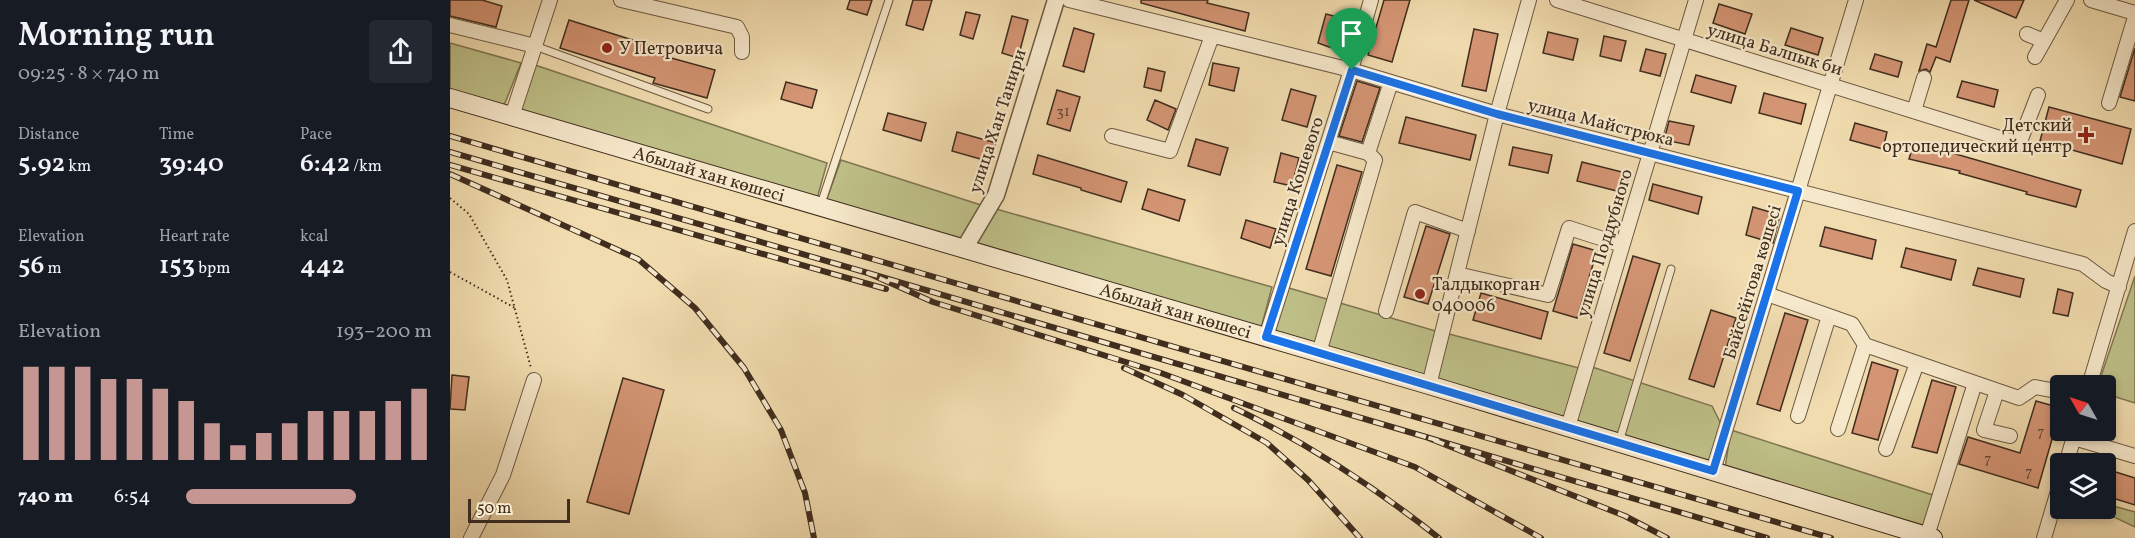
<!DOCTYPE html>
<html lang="en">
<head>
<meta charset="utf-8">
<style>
  :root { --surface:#171b24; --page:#242831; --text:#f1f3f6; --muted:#9ea1a6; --accent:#c59692 }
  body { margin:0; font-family:Vollkorn,serif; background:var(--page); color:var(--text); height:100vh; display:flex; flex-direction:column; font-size:22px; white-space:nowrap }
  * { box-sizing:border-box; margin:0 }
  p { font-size:20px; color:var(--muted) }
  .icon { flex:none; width:33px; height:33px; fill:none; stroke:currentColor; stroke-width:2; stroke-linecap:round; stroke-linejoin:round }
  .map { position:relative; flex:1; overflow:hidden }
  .side { display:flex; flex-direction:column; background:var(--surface); width:450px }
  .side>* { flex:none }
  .needle { width:39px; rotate:309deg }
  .controls { position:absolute; left:1600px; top:375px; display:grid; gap:12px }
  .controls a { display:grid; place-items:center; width:66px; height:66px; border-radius:6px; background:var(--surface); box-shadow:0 3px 9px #0003; font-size:30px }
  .scale { position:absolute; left:18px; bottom:15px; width:102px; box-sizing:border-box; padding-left:6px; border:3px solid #402d1e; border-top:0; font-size:16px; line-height:21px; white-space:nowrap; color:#402d1e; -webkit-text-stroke:4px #f6e8cb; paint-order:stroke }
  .pin { position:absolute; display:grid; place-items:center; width:51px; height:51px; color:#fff; margin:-62px -26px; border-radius:50% 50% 50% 0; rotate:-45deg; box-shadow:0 0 6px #0007 }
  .pin .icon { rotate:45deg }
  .round { display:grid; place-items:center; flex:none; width:63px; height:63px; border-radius:6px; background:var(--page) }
  .overview { display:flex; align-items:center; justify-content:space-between; height:102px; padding:0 18px }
  h1 { font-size:33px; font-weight:600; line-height:45px }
  .metrics { display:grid; grid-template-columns:repeat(3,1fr); gap:9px; height:102px; padding:6px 18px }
  .metrics div { display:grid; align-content:center }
  .metrics b { font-size:26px; font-weight:600 }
  .metrics small { font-size:16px; font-weight:400 }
  .metrics p { font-size:16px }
  .chart { height:168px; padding:12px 18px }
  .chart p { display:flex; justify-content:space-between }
  .chart svg { width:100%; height:108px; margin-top:6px; stroke:var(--accent); stroke-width:6 }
  ul { padding:0 18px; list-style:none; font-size:20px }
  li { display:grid; grid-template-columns:96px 72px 1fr; align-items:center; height:45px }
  li i { height:15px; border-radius:8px; background:var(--accent) }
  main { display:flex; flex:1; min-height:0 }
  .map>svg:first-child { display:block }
</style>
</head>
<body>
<main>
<section class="side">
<div class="overview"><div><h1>Morning run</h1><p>09:25 · 8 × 740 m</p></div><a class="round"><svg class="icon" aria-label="share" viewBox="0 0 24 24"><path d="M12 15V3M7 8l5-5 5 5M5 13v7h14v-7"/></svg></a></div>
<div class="metrics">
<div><p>Distance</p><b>5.92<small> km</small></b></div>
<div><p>Time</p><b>39:40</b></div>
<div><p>Pace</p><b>6:42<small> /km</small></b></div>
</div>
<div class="metrics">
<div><p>Elevation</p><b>56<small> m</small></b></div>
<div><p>Heart rate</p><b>153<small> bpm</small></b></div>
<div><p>kcal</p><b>442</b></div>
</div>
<div class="chart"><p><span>Elevation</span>193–200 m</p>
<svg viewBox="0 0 160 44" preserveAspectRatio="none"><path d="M5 44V6M15 44V6M25 44V6M35 44V11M45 44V11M55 44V15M65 44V20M75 44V29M85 44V38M95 44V33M105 44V29M115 44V24M125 44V24M135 44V24M145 44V20M155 44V15"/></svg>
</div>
<ul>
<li><b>740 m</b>6:54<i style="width:69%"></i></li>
</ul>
</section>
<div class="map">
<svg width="1685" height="538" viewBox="0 0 1685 538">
  <rect width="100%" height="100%" fill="#f1dcaf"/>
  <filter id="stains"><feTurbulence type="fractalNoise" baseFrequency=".00333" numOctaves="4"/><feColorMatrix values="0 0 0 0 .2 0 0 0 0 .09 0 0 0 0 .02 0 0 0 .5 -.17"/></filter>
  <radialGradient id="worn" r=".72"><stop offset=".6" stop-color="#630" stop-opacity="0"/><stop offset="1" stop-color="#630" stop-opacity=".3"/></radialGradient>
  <path fill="#bebf87" stroke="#7f7652" stroke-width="1.5" d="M0,43L71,63L53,108L0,92Z
    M82,64L377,163L366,202L68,115Z
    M391,160L534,206L509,243L375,204Z
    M546,209L822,287L811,328L525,245Z
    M1685,276V403L1656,394V386L1648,385Z
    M839,288L989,332L974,378L821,333Z
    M999,334L1129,368L1115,421L986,383Z
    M1136,365L1262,406L1272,426L1260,465L1123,425Z
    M1281,430L1486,496L1473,525L1275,468Z
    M1656,504L1685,512V527L1647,509L1656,508Z"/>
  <path fill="#d49574" stroke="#402d1e" stroke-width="1.5" d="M0,0H32L52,6L46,27L0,16Z
    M400,0H422L417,15L397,9Z
    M463,0H482L473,30L456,25Z
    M691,0H758L757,3L799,13L795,31L691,3Z
    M934,0H960L942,62L918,55Z
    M1501,0H1519L1500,62L1486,57L1480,72L1476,69L1469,71L1477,44L1486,47Z
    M1524,0H1574L1566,18Z
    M1269,4L1302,14L1295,34L1263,23Z
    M516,12L530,15L523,39L510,35Z
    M876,14L891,18L882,48L868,43Z
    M562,16L578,20L568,58L552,53Z
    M119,20L205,47L203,53L265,70L257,98L203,83L205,78L110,48Z
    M624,28L644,34L634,72L613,66Z
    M1341,28L1373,38L1368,55L1335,45Z
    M1024,29L1048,34L1036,91L1012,86Z
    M1098,32L1128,39L1123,60L1093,53Z
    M1154,36L1176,41L1171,61L1150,56Z
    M1685,48V101L1670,97Z
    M1196,49L1216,54L1210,76L1190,71Z
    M1425,54L1452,62L1448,77L1420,69Z
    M763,63L789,68L784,91L759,85Z
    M698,68L715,72L711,91L694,87Z
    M1246,75L1286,86L1281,103L1241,92Z
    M907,81L930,88L912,142L889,136Z
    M1512,81L1548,90L1544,107L1507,97Z
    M336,82L367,90L362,108L331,99Z
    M841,89L866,96L857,127L832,120Z
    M607,90L630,97L620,131L597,124Z
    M1314,93L1356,104L1351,124L1309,113Z
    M705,100L726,109L718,130L697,120Z
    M1599,107L1681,129L1672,164L1590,141Z
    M438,113L476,123L471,141L433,130Z
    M956,117L1026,135L1020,160L949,143Z
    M1219,121L1244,126L1239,145L1214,140Z
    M1405,123L1437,132L1433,149L1400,140Z
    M507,132L546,143L541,162L502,151Z
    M746,139L778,148L770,175L738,166Z
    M1464,142L1631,190L1626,207L1576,194L1577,192L1509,173L1510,171L1459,159Z
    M1063,147L1102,155L1098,173L1059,165Z
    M831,153L849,158L842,186L824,182Z
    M588,155L677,182L671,202L631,190V188L583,174Z
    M1132,162L1180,174L1175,193L1127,181Z
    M887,165L912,172L881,276L856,269Z
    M1203,184L1252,197L1248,214L1199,200Z
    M698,189L735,200L729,221L692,209Z
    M1303,207L1330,215L1323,243L1296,235Z
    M796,220L826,229L820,248L791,238Z
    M976,226L1000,234L978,304L954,297Z
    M1375,227L1426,240L1422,259L1370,246Z
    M1123,244L1147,251L1127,318L1103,311Z
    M1456,248L1506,260L1501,280L1451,267Z
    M1183,256L1210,264L1180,361L1154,353Z
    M1528,268L1574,279L1570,297L1523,285Z
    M1608,289L1623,293L1618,316L1603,313Z
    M1031,293L1098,312L1091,339L1023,320Z
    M1261,310L1286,318L1264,387L1239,379Z
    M1335,313L1358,320L1330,411L1307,404Z
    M1422,362L1448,370L1428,440L1402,433Z
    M2,375L19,377L15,410L0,409Z
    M173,378L214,390L179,514L137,502Z
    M1482,380L1506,387L1487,453L1462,447Z
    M1586,401L1611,408L1588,488L1509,464L1518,437L1570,453Z
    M1656,469L1685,478V505L1656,496Z"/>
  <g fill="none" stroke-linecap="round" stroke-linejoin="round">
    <g stroke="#6c5942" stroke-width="9">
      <path id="service" d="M85,46L258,109
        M371,204L439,0
        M1169,442L1221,269"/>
    </g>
    <g stroke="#6c5942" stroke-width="16">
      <path id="minor" d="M171,0L287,27L292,37V52
        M619,0L901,70L1047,114L1633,264L1656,281L1669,287
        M1107,0L1569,144L1588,95
        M1641,0L1685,13
        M0,25L85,46
        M1577,34L1594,41
        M1585,57L1617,0
        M1659,103L1685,17
        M1464,111L1474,78
        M62,116L100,0
        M662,136L720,151L762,36
        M878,142L918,153
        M1007,274L1098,295L1119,228L1172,245
        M1317,294L1402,324L1415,345L1569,398L1585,387L1611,392
        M936,311L965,212L1018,231
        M816,337L901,70L921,0
        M869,353L925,160L918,153L941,82
        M979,385L1047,114L1079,0
        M1639,386L1685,231
        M1547,391L1534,430L1560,436
        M1348,416L1379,316
        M1118,427L1246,0
        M1388,429L1415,345
        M1624,438L1685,456
        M1436,449L1467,363
        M1616,464L1626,430
        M1263,471L1406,0
        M1477,536L1525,383
        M21,538L53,475L84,380
        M1594,538L1611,481"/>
    </g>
    <g stroke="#6c5942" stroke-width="19">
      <path id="tertiary" d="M514,249L546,195L606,0"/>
    </g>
    <g stroke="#402d1e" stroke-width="20">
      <g id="secondary">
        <path id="s1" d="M0,98L979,385L1483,538"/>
      </g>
    </g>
    <path stroke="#402d1e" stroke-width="2" stroke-dasharray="1.5 3" stroke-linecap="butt" d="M0,198L19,214L57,280L81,368
      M0,272L65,308"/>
    <use href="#service" stroke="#f6e8cb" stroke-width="7"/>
    <use href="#minor" stroke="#f6e8cb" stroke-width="14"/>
    <use href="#tertiary" stroke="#f6e8cb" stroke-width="16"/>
    <use href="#secondary" stroke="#f6e8cb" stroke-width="18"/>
    <g stroke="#402d1e" stroke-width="6">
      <path id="rail" d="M0,136L1381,538
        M0,152L418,273
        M0,165L436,289
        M0,174L188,259L245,308L294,368L331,430L355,493L364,538
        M674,368L733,395L817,443L858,480L910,538
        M784,408C857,443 926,488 989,538
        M976,437L418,273L483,302L711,373L965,467L1091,538
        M1217,538L1175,516L976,437L1317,538"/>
    </g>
    <use href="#rail" stroke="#f6e8cb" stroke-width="4" stroke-dasharray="11" stroke-linecap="butt"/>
  </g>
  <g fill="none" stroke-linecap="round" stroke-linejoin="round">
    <g stroke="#fff" stroke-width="12">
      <path id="route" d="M902,70L1047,114L1348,191L1263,471L816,337Z"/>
    </g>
    <use href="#route" stroke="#1a73e8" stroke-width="8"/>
  </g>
  <g fill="#8f2418" stroke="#f6e8cb" stroke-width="2">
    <circle cx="157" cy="48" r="6"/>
    <path d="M1633 126h6v6h6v6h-6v6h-6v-6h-6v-6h6z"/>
    <circle cx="970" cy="294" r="6"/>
  </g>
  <g text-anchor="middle" stroke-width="4.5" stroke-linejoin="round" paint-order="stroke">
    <g font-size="15" fill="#654734">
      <text x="613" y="116">31</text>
      <text x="1591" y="436">7</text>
      <text x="1538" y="463">7</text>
      <text x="1579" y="476">7</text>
    </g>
    <g font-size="18" fill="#402d1e" stroke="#f6e8cb" text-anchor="start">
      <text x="169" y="54">У Петровича</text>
      <text x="1622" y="131" text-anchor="end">Детский<tspan x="1622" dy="21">ортопедический центр</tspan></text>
      <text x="982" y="290">Талдыкорган<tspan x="982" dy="21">040006</tspan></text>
    </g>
    <g font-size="18" fill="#402d1e" stroke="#f6e8cb">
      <text transform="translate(1325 49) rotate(17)" y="6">улица Балпык би</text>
      <text transform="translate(547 121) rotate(-72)" y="6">улица Хан Танири</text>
      <text transform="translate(1151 122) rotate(14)" y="6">улица Майстрюка</text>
      <text dy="6" stroke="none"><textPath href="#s1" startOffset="270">Абылай хан көшесі</textPath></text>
      <text transform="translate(847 181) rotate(-72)" y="6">улица Кошевого</text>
      <text transform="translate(1154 243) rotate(-73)" y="6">улица Поддубного</text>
      <text transform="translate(1302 282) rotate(-73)" y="6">Байсейітова көшесі</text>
      <text dy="6" stroke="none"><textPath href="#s1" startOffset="756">Абылай хан көшесі</textPath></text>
    </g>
  </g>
  <rect width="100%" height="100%" filter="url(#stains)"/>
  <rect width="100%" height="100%" fill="url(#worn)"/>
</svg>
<div class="controls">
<a><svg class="needle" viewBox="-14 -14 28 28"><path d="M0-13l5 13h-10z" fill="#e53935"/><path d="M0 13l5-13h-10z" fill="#9ea1a6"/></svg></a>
<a><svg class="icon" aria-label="layers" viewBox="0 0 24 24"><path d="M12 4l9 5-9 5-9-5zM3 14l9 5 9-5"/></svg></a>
</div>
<div class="scale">50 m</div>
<div class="pin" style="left:902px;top:70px;background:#1e9e55"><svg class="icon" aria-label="arrive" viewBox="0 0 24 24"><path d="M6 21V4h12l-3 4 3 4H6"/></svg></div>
</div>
</main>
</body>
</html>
